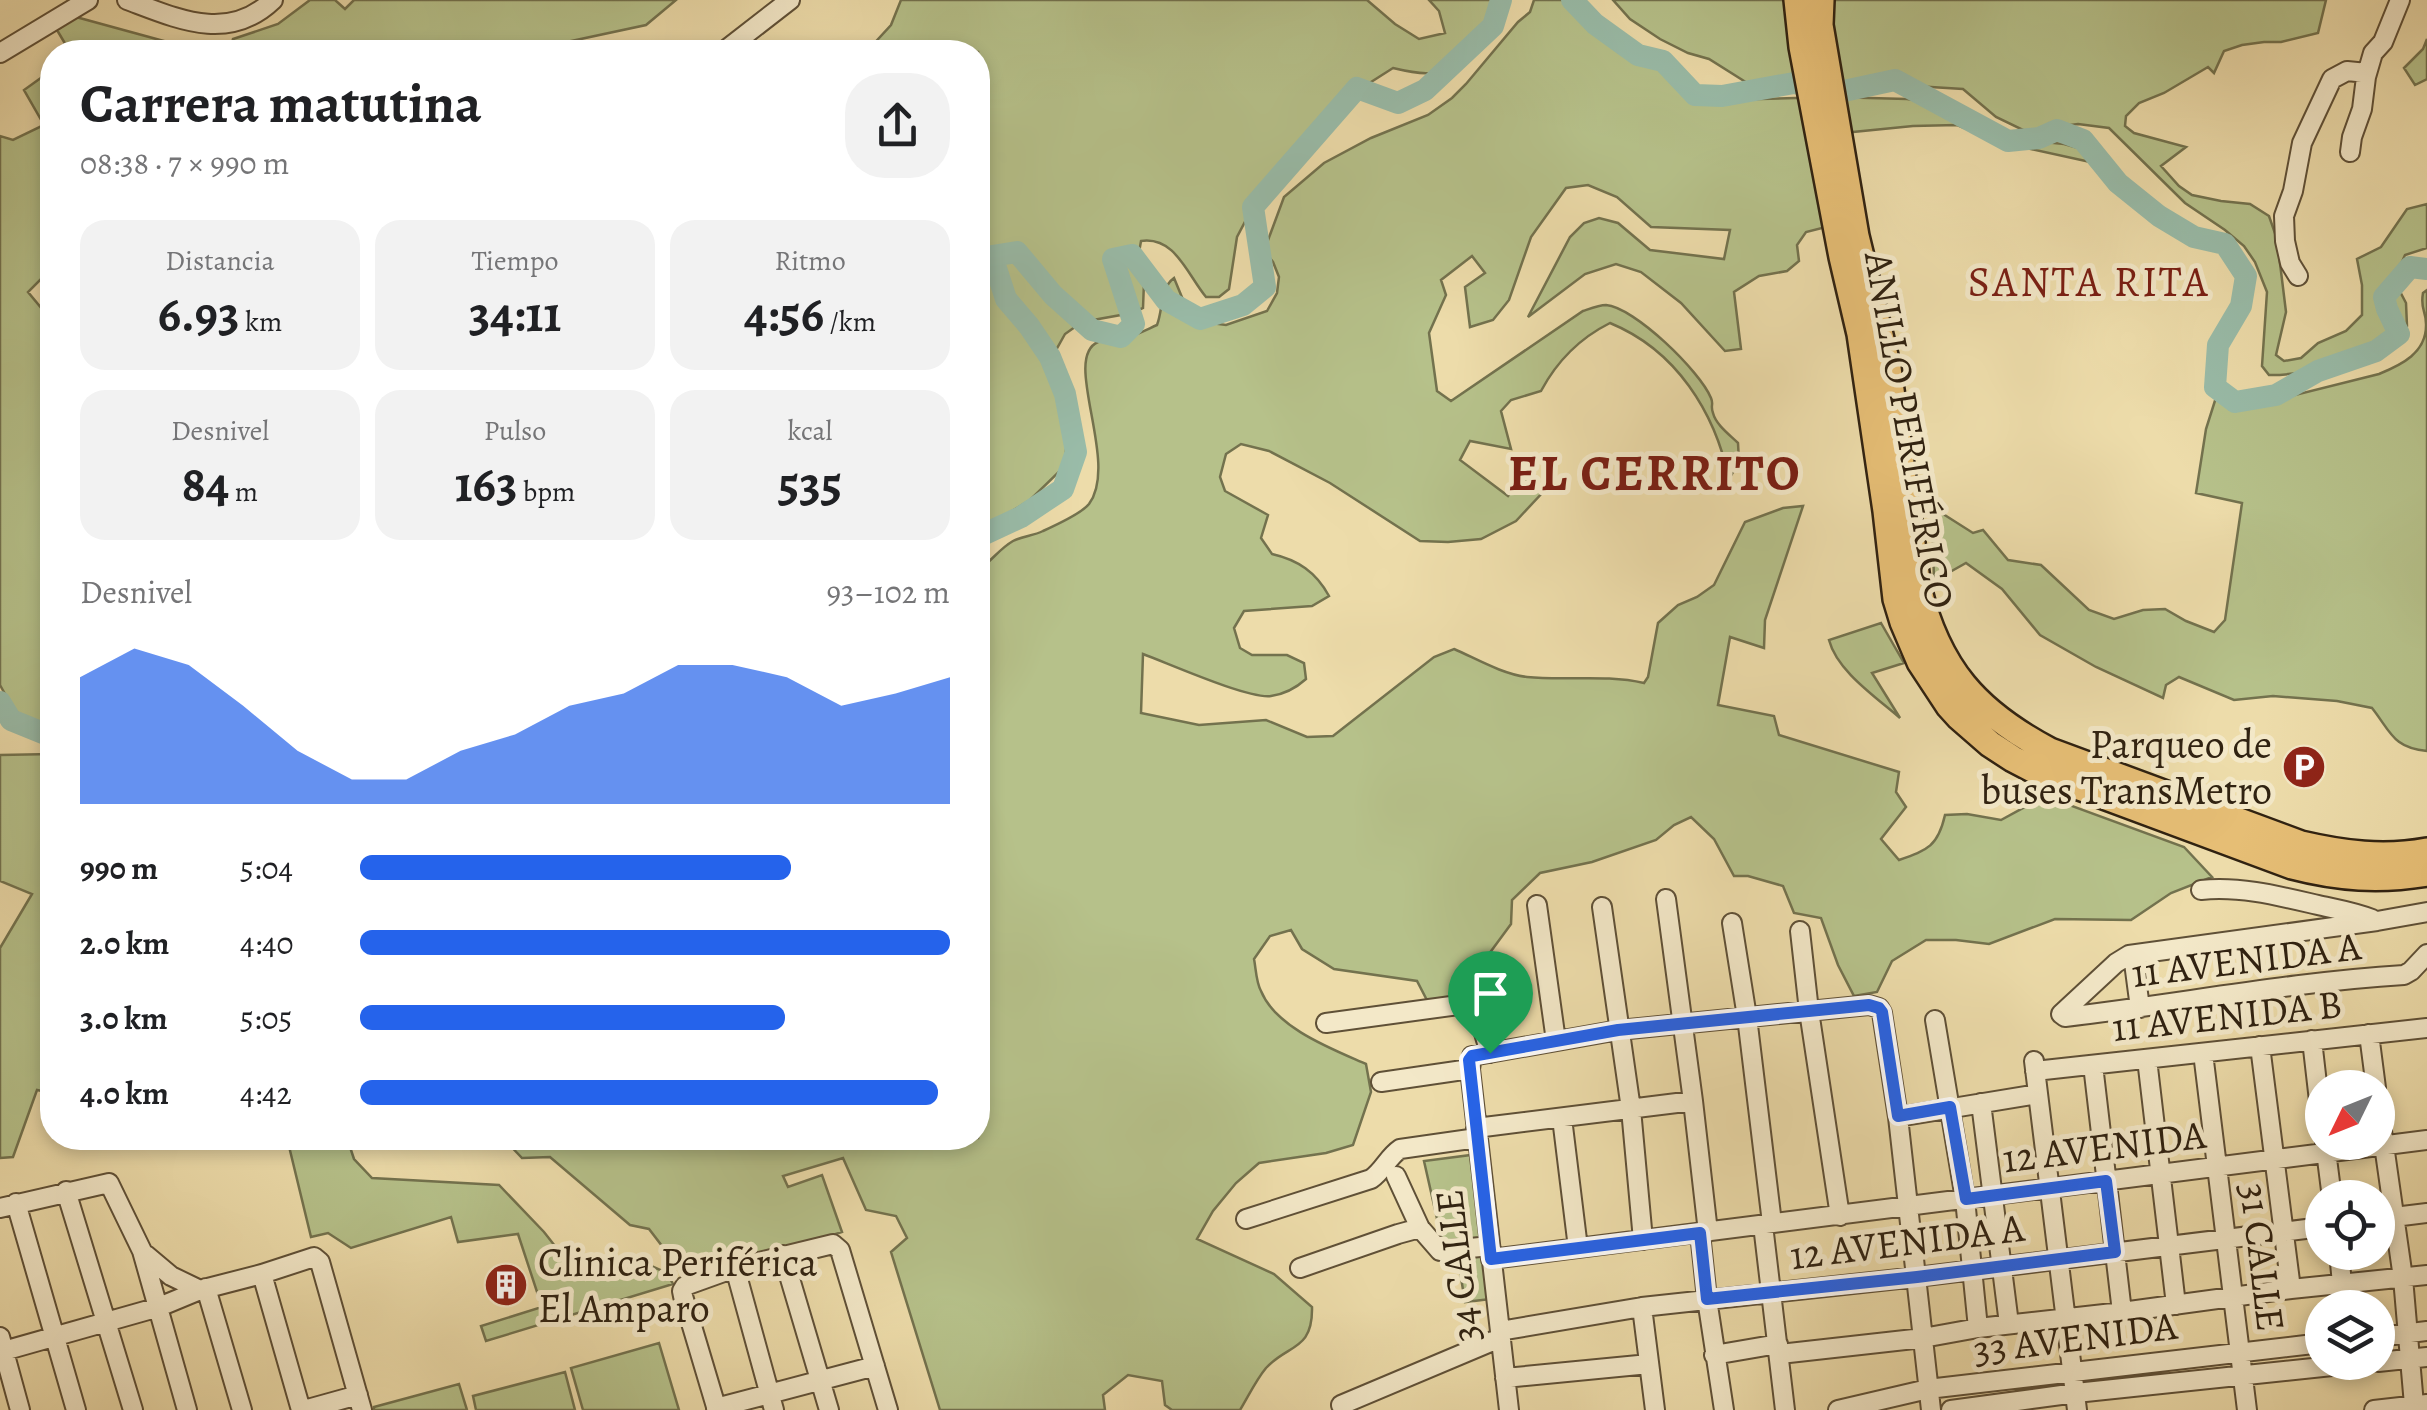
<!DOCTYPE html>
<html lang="es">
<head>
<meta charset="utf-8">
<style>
  :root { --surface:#fff; --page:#f2f2f2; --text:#202124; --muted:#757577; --accent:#2563eb }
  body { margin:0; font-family:Alegreya,serif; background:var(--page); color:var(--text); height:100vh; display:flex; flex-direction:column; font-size:38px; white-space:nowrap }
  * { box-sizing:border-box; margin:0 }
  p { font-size:32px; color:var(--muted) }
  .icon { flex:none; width:55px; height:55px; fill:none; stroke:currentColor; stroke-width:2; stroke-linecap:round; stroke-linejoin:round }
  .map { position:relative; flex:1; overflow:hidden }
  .sheet { position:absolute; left:40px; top:40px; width:950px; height:1110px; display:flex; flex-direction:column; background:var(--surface); border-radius:40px; box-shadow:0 5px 15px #0003 }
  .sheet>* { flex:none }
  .needle { width:65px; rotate:227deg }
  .controls { position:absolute; left:2305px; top:1070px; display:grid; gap:20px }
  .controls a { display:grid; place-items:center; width:90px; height:90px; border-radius:50%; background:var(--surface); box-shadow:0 5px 15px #0003; font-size:50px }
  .pin { position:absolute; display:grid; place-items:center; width:85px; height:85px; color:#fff; margin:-102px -42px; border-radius:50% 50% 50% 0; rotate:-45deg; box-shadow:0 0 10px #0007 }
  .pin .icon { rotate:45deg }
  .round { display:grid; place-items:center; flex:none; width:105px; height:105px; border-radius:40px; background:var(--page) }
  .head { display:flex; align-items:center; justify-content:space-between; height:170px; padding:0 40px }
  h1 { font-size:55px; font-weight:700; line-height:75px }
  .stats { display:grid; grid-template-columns:repeat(3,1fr); gap:15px; height:170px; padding:10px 40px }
  .stats div { display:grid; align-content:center; border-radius:25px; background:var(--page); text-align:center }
  .stats b { font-size:50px; font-weight:700 }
  .stats small { font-size:28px; font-weight:400 }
  .stats p { font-size:28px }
  .chart { height:280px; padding:20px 40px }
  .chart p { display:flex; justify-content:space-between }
  .chart svg { width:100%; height:180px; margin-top:10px; fill:var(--accent); opacity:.7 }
  ul { padding:0 40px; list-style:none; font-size:32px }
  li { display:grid; grid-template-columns:160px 120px 1fr; align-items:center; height:75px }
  li i { height:25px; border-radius:12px; background:var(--accent) }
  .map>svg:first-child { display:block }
</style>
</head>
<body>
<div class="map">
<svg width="2427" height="1410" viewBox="0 0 2427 1410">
  <rect width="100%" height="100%" fill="#eddcaa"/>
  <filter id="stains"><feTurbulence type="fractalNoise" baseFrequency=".002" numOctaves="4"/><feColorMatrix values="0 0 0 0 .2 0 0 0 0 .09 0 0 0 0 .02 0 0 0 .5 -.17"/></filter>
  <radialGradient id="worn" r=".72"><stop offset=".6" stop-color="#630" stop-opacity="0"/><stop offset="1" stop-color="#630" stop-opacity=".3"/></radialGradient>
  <path fill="#b6c18a" stroke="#73724e" stroke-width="2.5" d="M310,0H335L345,9L354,0H676L646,25L520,52H230L233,39L278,24Z
    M901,0H1367L1395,24L1419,39L1445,33L1439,11L1429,0H1502C1496,16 1482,24 1472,38C1468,44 1465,52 1460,58C1440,79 1418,74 1393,68L1357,91L1263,197L1247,218L1237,237L1229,289L1219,297H1206C1187,274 1175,236 1141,241L1137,264L1144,282L1143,308L1132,313L1082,322L1065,334L1055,352L1068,420L1065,466L1030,500L978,532V52H816L822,48L868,50L891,25Z
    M1534,0H1583L1636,56L1702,96L1722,100L1831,97L1907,99L1952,106L2009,135L2044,142L2064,144L2089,151L2113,167L1999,142L1957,125L1913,126L1853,132L1838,142L1826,227L1806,232L1797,245L1799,261L1787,271L1759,276L1734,292L1741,349L1725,351L1681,303L1641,272L1616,264L1585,274L1528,317L1570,237L1584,223L1599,218L1618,223L1650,250L1724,259L1730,230L1651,227L1617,197L1588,185L1566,188L1531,237L1509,300L1493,320L1470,327L1465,287L1485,273L1472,256L1441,280L1446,295L1429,333L1437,391L1451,401L1583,311C1589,309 1599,305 1606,305C1634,307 1700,371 1711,398C1714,405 1710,405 1713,413C1716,425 1730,435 1738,443L1739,462L1729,479C1715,412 1676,350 1610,323C1580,338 1557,361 1541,391L1511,400L1501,411L1511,449L1470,441L1460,460L1508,496L1523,477L1544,491L1516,521L1481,539L1448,542L1420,541L1330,483L1269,451L1241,444L1226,454L1220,477L1225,491L1268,515L1261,538L1272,554C1298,560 1316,572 1329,596L1312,606L1244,611L1234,628L1240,648L1252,655H1287L1304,663L1306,679C1296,688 1285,694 1271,696C1248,699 1170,664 1143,654L1141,713L1199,725L1266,720L1307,737L1333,736L1434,657L1454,649C1477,659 1502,674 1527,677C1566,681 1605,674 1644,683L1648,677L1658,623L1678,605L1697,597L1714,585L1745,522L1783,508L1803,506L1765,620L1764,648L1730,637L1718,705L1774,716L1779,735L1899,772L1896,792L1906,807L1881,839L1899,860C1928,850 1938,846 1945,815L1967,814L2001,820L2045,796L2184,847L2212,877L2171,893L2131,920L2055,919L1989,944L1956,940H1926L1892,961L1877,992L1854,996L1838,965L1821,918L1794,913L1783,886L1748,876H1734L1714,839L1691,817L1674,825L1656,840L1592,862L1540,873L1512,900L1511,924L1486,958L1465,992L1446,1011L1431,1008L1417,981L1334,969L1302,949L1291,930L1270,936L1254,959C1256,969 1256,982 1261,991C1276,1028 1332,1049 1366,1064L1371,1092L1353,1145L1326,1153L1259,1163L1236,1183L1213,1211L1197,1239L1274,1274L1312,1307C1313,1351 1288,1344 1266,1368C1256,1380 1248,1397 1240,1410H1172L1165,1405L1162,1381L1128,1375L1103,1395L1105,1410H940L891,1252L907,1238L896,1216L866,1210L843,1158L783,1176L788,1187L822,1175L842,1232L805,1244L685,1276L649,1229L630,1225L550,1157L522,1158L503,1138H978V570C991,562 999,549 1013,541C1022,536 1033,536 1043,531C1054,526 1082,513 1089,504C1120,462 1061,358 1098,342C1107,338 1119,339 1129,337C1138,334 1148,329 1157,325C1163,310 1160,288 1174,278L1186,307L1204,322L1226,325L1267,311L1277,293L1279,277L1273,262L1264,251L1284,197L1324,163L1371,138L1428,115L1452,98L1466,84L1518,22L1530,12Z
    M1613,0H2326L2318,33L2281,42H2264L2242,45L2224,51L2214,73L2208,67L2164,93L2139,103L2126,116L2125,126L2134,133L2186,147L2161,166L2179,186L2192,195L2221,201L2250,204L2269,216L2277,239L2286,312L2276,355L2284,361L2301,358L2318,343L2346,331L2362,315V285L2357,259L2381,247L2407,209L2427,204V248L2405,255L2394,280L2406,303L2407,326C2400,334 2393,343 2384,348C2361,362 2295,376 2269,375L2262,366L2267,292L2255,262L2244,246L2225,230L2185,203L2109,128L2078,124L2025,131L1996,117L1963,89L1817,80L1752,86L1709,59L1688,53L1660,39L1630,19Z
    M76,17L204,52H70L57,30Z
    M2427,39V79L2415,85L2404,68L2423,49Z
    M52,70V268L28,292L52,321V716L41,724L27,725L10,703L0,685V136L13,140L44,125L24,90Z
    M2427,290V751C2393,748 2391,732 2372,708L2337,701L2273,696L2234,700L2179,677L2166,685L2163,698L2096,667L2040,635L2002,589L1966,563L1934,581L1932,507L1973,533L1983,530L2008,560L2041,565L2089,610L2114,619L2143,610L2165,609L2186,621L2214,632L2225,620L2242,503L2196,493L2206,429L2219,388L2229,401L2251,406L2379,374C2401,365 2427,353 2426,324C2426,310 2420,310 2423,293Z
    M1881,623L1904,663L1872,673L1900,718C1876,697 1837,671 1829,640Z
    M52,754V1093L37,1090L13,1157L0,1158V948L32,894L0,881V755Z
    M287,1138H347L354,1159L372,1178L499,1185L544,1232L566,1260L586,1267L647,1264L667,1273L673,1284L486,1341L481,1326L542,1307L518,1234L458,1242L451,1217L351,1248L328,1233L311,1237Z
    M1471,1155L1483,1240L1443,1245L1424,1161Z
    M1486,1251L1491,1299L1465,1302L1457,1253Z
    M659,1343L679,1410H583L571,1368Z
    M565,1372L575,1410H476L473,1396Z
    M459,1384L467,1410H374V1407Z"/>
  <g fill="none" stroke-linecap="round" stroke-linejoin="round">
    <path stroke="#99bca9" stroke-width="22" d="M1572,0L1595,24L1638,55L1663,61L1695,95L1722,96L1794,83L1839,92L1895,80L2008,141L2039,138L2057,130L2083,140L2118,183L2159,216L2194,237L2225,244L2246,276L2241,306L2218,345L2215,387L2235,402L2276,395L2318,371L2376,351L2399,334L2387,309L2384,297L2410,267L2427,269
      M978,537L1021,517L1063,489L1076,452L1065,394L1050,357L1029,326L1006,299L992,256L1017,252L1053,295L1092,330L1121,337L1134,324L1113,259L1132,255L1166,300L1200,319L1243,305L1265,287L1253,207L1357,88L1398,103L1425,90L1493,26L1501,0
      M0,702L11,720L43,733L52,734"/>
    <g stroke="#5f5037" stroke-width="22">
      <path id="minor" d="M127,0C178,19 228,43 273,0
        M723,52L790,0
        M0,53L88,0
        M2350,152L2352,137L2362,109L2366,77L2373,53L2383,42L2400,0
        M2298,276L2290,263L2285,241L2284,216L2293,191L2302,143L2332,79L2347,71L2367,73
        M2201,890C2241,886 2279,896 2318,905C2336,909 2354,912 2372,919
        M1666,899L1693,1101L1708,1232
        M1537,905L1556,1041
        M1602,907L1631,1109L1643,1240
        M2427,912L2377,921L2129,955L2116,963L2061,1014L2065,1017C2178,1004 2290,982 2404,975L2411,971L2427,954
        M1732,923L1747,1017L1772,1223
        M1800,931L1809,1011L1840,1216
        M2133,955L2140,1008
        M1935,1020L1965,1199L1978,1328
        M1326,1023L1466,1004L1477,1010L1490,1053
        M2369,1034L2376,1088
        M2312,1040L2322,1127
        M2260,1046L2291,1289
        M2203,1053L2247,1410
        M2147,1059L2176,1305
        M2034,1061L2077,1410
        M2093,1065L2122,1312
        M2035,1071L2427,1028
        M1381,1082L1470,1069
        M1981,1103L2009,1324
        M2378,1103L2403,1278L2414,1405
        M1898,1117L2038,1094
        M1562,1118L1578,1248
        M1476,1128L1693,1101
        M2325,1143L2332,1198
        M1396,1176L1420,1228L1440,1251L1490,1246
        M66,1191L133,1410
        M16,1203L76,1410
        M0,1208L109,1183L142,1251L187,1410
        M1246,1219L1371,1179C1383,1171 1388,1157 1400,1149L1477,1138
        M2378,1219L2427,1213
        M1763,1225L1785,1410
        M1700,1233L1707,1299L1724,1410
        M2339,1252L2342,1284
        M146,1255L171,1276L200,1290
        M783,1255L829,1410
        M1491,1259L2427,1140
        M735,1268L774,1410
        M1300,1268L1398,1234L1420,1228
        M262,1274L301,1410
        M206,1288L242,1410
        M1642,1307L1655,1410
        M1500,1331L1642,1307L1917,1277L2322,1227
        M0,1337L20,1410
        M2378,1337L2427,1331
        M0,1352L159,1307L200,1290L262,1274L314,1257L320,1262L362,1410
        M1780,1354L1923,1338L1978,1328L2122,1312L2291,1289L2427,1275
        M1714,1355L1778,1344
        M2378,1362L2427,1357
        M1505,1378L1649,1364
        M1341,1405L1500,1338
        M716,1408L875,1366
        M304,1410L358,1395
        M717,1410L683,1296L682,1291L685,1286L735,1268L833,1244L840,1250L888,1410
        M1509,1410L1470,1069L1472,1056L1619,1030L1869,1005L1879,1008L1882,1013L1898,1117L1931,1410
        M1838,1410L1928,1389L2322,1343
        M1951,1410L2076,1393L2370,1362
        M2374,1410L2427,1404"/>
    </g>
    <g stroke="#302211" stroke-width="30">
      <path id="highway" d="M1797,0L1802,47L1842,257L1860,334L1886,511L1896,599L1903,622L1920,662L1949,706L1959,717L1990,744L2013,759L2036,771L2292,866C2338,878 2380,881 2427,873
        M1821,0L1820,25L1856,236L1888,368L1918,587C1938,669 1976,712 2050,751L2301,844C2344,854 2384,859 2427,851"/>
    </g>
    <use href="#minor" stroke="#f3e8c8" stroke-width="18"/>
    <use href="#highway" stroke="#e6be75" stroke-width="25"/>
  </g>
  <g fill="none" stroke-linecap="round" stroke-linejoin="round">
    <g stroke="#fff" stroke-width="20">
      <path id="route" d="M1869,1005L1879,1008L1882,1012L1898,1116L1950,1107L1966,1199L2106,1181L2115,1252L1917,1277L1707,1299L1700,1233L1491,1259L1470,1069L1469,1060L1472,1056L1618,1030Z"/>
    </g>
    <use href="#route" stroke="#2563eb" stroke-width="12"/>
  </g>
  <defs>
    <g id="parking-disc" transform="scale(2.25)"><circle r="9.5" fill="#8f2418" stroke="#f3e8c8"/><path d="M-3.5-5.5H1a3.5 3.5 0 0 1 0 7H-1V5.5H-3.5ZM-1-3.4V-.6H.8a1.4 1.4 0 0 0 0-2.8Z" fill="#fff"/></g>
    <g id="building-disc" transform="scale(2.25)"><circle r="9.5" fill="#8f2418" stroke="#f3e8c8"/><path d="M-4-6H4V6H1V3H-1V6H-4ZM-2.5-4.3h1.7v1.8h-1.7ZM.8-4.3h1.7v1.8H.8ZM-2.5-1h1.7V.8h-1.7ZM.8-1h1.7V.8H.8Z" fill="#fff"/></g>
  </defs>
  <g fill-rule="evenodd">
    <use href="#parking-disc" x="2304" y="767"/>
    <use href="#building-disc" x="506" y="1285"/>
  </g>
  <g text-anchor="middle" stroke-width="10" stroke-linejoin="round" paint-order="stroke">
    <g font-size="40" fill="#302211" stroke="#f3e8c8">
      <text transform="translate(1910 430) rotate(80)" y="14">ANILLO PERIFÉRICO</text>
      <text transform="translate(2246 959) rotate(-7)" y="14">11 AVENIDA A</text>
      <text transform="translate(2227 1015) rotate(-6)" y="14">11 AVENIDA B</text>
      <text transform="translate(2104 1146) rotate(-7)" y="14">12 AVENIDA</text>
      <text transform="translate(1907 1241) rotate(-7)" y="14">12 AVENIDA A</text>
      <text transform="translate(2263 1257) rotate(83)" y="14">31 CALLE</text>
      <text transform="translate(1457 1266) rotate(-97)" y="14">34 CALLE</text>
      <text transform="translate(2075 1337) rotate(-7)" y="14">33 AVENIDA</text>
    </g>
    <g font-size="40" fill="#302211" stroke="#f3e8c8" text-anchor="end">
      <text x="2272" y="758">Parqueo de<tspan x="2272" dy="46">buses TransMetro</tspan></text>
      <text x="538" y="1276" text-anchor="start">Clinica Periférica<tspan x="538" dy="46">El Amparo</tspan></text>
    </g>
    <g font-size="42" letter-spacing="2.5" fill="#7a1f14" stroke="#f3e8c8">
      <text x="2089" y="296">SANTA RITA</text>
    </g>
    <g font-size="50" font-weight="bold" letter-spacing="2.5" fill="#7a1f14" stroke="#f3e8c8">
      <text x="1655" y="490">EL CERRITO</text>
    </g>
  </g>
  <rect width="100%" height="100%" filter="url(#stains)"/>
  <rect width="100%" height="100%" fill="url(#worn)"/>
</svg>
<div class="controls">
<a><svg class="needle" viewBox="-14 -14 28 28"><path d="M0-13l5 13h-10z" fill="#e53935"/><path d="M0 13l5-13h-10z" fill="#757577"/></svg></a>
<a><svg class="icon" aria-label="locate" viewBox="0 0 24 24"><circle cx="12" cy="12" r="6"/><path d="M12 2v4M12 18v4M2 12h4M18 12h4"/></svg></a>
<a><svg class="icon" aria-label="layers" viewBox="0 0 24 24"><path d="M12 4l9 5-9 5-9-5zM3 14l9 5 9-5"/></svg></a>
</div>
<div class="pin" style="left:1490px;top:1053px;background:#1e9e55"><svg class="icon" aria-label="arrive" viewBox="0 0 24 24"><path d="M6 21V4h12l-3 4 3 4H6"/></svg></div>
<section class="sheet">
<div class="head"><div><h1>Carrera matutina</h1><p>08:38 · 7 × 990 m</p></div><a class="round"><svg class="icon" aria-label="share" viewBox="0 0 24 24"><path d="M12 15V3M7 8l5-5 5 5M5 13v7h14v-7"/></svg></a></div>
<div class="stats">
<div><p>Distancia</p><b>6.93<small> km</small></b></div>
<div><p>Tiempo</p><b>34:11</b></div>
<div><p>Ritmo</p><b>4:56<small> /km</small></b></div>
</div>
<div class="stats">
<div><p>Desnivel</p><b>84<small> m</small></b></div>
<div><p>Pulso</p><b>163<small> bpm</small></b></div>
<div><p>kcal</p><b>535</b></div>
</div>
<div class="chart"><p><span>Desnivel</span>93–102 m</p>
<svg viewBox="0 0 160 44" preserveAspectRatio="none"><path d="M0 44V13L10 6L20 10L30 20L40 31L50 38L60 38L70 31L80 27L90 20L100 17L110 10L120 10L130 13L140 20L150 17L160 13V44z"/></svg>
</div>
<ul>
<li><b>990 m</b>5:04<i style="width:73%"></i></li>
<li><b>2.0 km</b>4:40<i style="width:100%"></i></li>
<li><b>3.0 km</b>5:05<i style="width:72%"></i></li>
<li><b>4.0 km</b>4:42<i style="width:98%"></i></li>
</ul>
</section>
</div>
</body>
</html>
